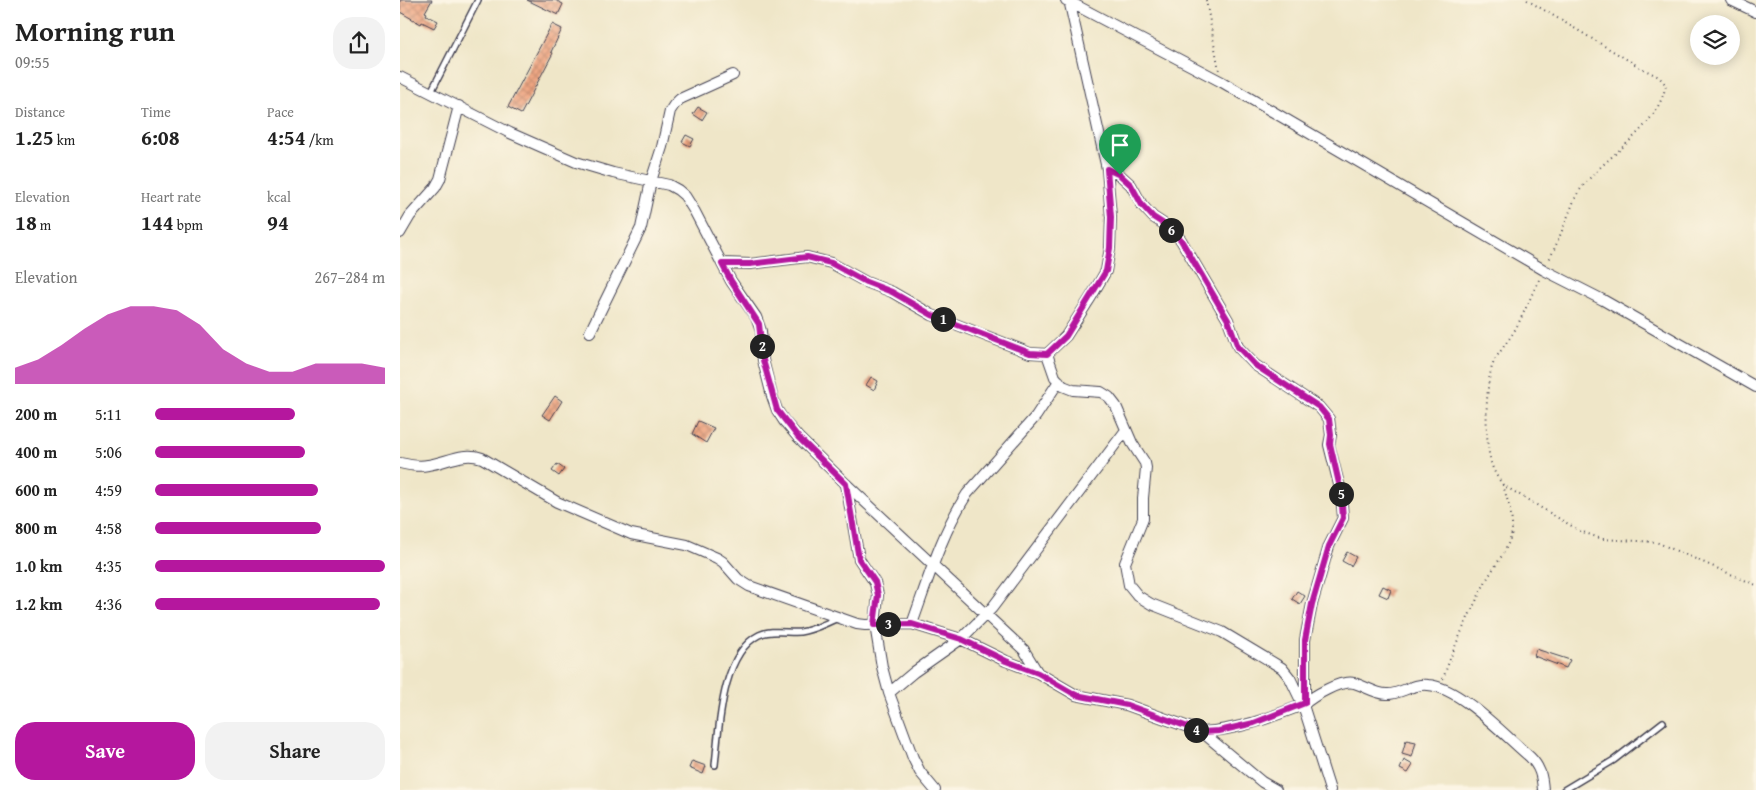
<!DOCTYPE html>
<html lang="en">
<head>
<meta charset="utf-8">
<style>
  :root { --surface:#fff; --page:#f2f2f2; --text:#222; --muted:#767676; --accent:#b5179e }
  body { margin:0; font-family:"Gentium Book Plus",serif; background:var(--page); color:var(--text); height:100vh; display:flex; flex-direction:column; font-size:19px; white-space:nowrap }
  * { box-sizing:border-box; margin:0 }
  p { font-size:16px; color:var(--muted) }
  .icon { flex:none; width:28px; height:28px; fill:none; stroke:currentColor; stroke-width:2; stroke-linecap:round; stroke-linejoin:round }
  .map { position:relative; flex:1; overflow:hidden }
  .sheet { display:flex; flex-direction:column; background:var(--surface); width:400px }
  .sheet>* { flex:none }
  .buttons { position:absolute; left:1290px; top:15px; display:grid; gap:10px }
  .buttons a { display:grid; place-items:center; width:50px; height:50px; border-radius:50%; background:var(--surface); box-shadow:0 2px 12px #0003; font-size:25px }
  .pin { position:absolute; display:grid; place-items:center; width:42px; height:42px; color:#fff; margin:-51px -21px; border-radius:50% 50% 50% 0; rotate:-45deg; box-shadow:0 0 5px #0007 }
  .pin .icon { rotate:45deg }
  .km { position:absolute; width:25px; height:25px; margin:-12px; border-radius:50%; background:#222; color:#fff; font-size:14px; line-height:25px; text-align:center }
  .round { display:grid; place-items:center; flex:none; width:52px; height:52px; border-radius:20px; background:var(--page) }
  .summary { display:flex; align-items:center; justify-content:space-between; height:85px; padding:0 15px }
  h1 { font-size:28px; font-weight:600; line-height:38px }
  .metrics { display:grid; grid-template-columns:repeat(3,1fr); gap:8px; height:85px; padding:5px 15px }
  .metrics div { display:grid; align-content:center }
  .metrics b { font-size:21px; font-weight:600 }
  .metrics small { font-size:14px; font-weight:400 }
  .metrics p { font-size:14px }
  .chart { height:140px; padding:10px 15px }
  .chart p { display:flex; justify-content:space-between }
  .chart svg { width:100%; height:90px; margin-top:5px; fill:var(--accent); opacity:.7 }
  .action { display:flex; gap:10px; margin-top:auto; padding:10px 15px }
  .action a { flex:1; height:58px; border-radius:20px; background:var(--accent); color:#fff; font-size:20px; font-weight:600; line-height:58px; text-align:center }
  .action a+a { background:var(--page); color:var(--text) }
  ul { padding:0 15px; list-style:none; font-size:16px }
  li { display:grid; grid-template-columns:80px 60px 1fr; align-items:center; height:38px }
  li i { height:12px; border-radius:6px; background:var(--accent) }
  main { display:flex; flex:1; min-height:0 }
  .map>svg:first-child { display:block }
</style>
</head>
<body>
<main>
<section class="sheet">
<div class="summary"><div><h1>Morning run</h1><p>09:55</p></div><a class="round"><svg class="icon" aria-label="share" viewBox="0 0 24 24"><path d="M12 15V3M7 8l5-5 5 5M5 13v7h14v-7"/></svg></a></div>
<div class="metrics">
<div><p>Distance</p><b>1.25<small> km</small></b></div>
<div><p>Time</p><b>6:08</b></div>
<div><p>Pace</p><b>4:54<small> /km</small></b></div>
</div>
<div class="metrics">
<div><p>Elevation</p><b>18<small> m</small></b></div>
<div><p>Heart rate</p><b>144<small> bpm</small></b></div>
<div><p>kcal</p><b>94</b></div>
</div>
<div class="chart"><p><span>Elevation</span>267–284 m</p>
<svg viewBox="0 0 160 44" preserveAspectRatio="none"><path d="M0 44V36L10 32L20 25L30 17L40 10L50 6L60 6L70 8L80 15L90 27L100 34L110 38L120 38L130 34L140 34L150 34L160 36V44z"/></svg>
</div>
<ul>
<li><b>200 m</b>5:11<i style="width:61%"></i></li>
<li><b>400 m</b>5:06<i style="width:65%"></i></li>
<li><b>600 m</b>4:59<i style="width:71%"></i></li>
<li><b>800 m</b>4:58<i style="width:72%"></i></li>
<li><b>1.0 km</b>4:35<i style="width:100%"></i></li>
<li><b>1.2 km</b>4:36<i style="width:98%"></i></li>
</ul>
<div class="action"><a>Save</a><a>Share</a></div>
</section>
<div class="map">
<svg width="1356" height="790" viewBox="0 0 1356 790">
  <defs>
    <pattern id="building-cross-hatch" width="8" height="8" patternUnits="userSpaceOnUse" patternTransform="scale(1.25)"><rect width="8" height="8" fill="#eea27e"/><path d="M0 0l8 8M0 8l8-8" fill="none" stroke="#c08468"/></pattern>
  </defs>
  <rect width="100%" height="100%" fill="#fcf5e5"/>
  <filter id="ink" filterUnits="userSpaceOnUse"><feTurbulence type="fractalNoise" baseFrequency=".02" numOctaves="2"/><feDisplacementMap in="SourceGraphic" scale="10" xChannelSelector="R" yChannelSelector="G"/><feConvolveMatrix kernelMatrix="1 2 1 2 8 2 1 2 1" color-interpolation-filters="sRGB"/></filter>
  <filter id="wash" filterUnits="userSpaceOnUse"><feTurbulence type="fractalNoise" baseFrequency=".0096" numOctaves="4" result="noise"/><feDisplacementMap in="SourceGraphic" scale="20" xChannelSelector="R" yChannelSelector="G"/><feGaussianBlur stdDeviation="1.12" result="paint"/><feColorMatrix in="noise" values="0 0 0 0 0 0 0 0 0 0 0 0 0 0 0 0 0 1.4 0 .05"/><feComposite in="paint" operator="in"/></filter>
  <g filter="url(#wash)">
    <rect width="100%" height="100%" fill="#efe6c8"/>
    <g id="blocks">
      <path fill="url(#building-cross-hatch)" d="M0,0H32L25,12L27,13L26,15L38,21L34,28L22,22L21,24L0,12Z
        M127,0H155L163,4L158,15Z
        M152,24L162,29L151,52L153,53L121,114L108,107Z
        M298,107L307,112L302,120L293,114Z
        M286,135L294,139L290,146L282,142Z
        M471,377L478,381L474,390L466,385Z
        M155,396L162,401L150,420L142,415Z
        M298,421L314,428L306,443L292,434Z
        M157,464L164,469L159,476L152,471Z
        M947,552L956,557L951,566L942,561Z
        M983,586L991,590L988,598L979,594Z
        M897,591L905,596L900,604L892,599Z
        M1136,649L1170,660L1166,668L1134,656Z
        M1006,740L1016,742L1012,757L1002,754Z
        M1004,760L1013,765L1008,773L1000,769Z
        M292,761L306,766L303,774L289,768Z"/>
    </g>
  </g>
  <g filter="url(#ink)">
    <use href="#blocks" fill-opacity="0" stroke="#413f50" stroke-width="1"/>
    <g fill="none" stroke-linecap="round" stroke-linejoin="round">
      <g stroke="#413f50" stroke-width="8">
        <path id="service" d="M31,92L78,0
          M315,765C319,729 321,654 359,635C370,629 388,633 400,632C414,630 424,624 436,619
          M1164,790L1214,760L1263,722"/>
      </g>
      <g stroke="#413f50" stroke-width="12">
        <path id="minor" d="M666,0L822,82L1144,270L1203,300L1356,387
          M1331,0L1356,12
          M0,77L110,133L176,162L213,173L269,185L278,190L285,196L295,212L331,281L356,317L361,331L363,360L372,396L377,410L384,421L398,437L446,484L624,650L638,673
          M707,169L720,175L731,185L742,205L753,217L770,228L781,240L828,320L838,347L855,365L919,407L929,419L931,435L929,445L941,492L943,518L929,546L912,604L905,640V703
          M0,233L10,216L35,188L40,179L59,106
          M322,263L350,264L407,257L431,263L466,282L492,292L532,315L630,353L647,354L666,336L691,297L706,271L710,248L711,217L707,169L669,0
          M190,332L241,228L251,181L262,147L270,111L274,105L280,99L333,75
          M647,354L655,377L663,386L673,390L701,392L709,397L716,406L732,443L745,463L746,468L743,498V519L725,563L729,585L738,596L751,604L822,632L882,668L890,678L903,705L930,790
          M0,463C9,465 18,467 28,465C46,463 62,451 82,458L157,502L231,534L287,545L317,558L323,562L338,579L349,586L457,624L465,625L512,624L561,639L606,661L638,673L676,695L727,705L802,732L862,782L876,790
          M446,484L459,559L475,583L478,595L475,625L482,667L489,693L513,758L520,772L535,790
          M512,624C528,580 541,534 567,494L636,416L659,381
          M489,693L514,672L561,639L592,608L726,430
          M802,732C838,730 869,718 903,705C913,696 940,680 954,683C965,686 976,694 987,694C999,695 1013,683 1028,685C1060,687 1105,736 1130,757C1140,767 1142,776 1143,790"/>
      </g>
      <path stroke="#413f50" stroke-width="2" stroke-dasharray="1 4" stroke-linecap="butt" d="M806,0L819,70
        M1127,0L1243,69L1259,77L1266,85C1256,131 1206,154 1180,190C1175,196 1173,204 1170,211C1163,228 1157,244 1149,260
        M1139,280C1131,296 1124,313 1116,328C1109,341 1099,351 1093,364C1085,383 1085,438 1090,458C1092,469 1097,477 1103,485L1180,531L1202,539L1256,542L1356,585
        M1043,679C1054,645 1070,613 1086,581C1094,566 1110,548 1112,530C1113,516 1107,499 1103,485"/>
      <use href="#service" stroke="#fff" stroke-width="5"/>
      <use href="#minor" stroke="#fff" stroke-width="10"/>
    </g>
  </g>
  <g fill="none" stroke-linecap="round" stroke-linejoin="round" filter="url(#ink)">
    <g stroke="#fff" stroke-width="10">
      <path id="route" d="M707,169L720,175L731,185L742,205L753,217L770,228L781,240L828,320L838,347L855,365L919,407L929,419L931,435L930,444L941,492L943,518L929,546L912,604L905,640V703L854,723L819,731L802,732L727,705L676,695L638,673L606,661L561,639L512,624L474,625L478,595L475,582L459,559L446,484L398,437L377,410L363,360L359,324L331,281L322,264H350L407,257L431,263L466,282L492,292L532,315L630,353L647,354L666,336L706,271L710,248L711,217Z"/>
    </g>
    <use href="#route" stroke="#b5179e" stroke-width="6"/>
  </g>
</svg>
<div class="buttons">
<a><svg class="icon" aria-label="layers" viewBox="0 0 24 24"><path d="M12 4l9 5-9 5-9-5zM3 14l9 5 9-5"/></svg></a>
</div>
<div class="pin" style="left:720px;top:175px;background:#1e9e55"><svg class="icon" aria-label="arrive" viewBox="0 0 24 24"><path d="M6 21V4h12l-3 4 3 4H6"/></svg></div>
<b class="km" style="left:543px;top:319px">1</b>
<b class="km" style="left:362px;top:346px">2</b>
<b class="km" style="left:488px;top:624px">3</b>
<b class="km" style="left:796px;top:730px">4</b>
<b class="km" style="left:941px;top:494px">5</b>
<b class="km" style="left:771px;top:230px">6</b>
</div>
</main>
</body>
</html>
